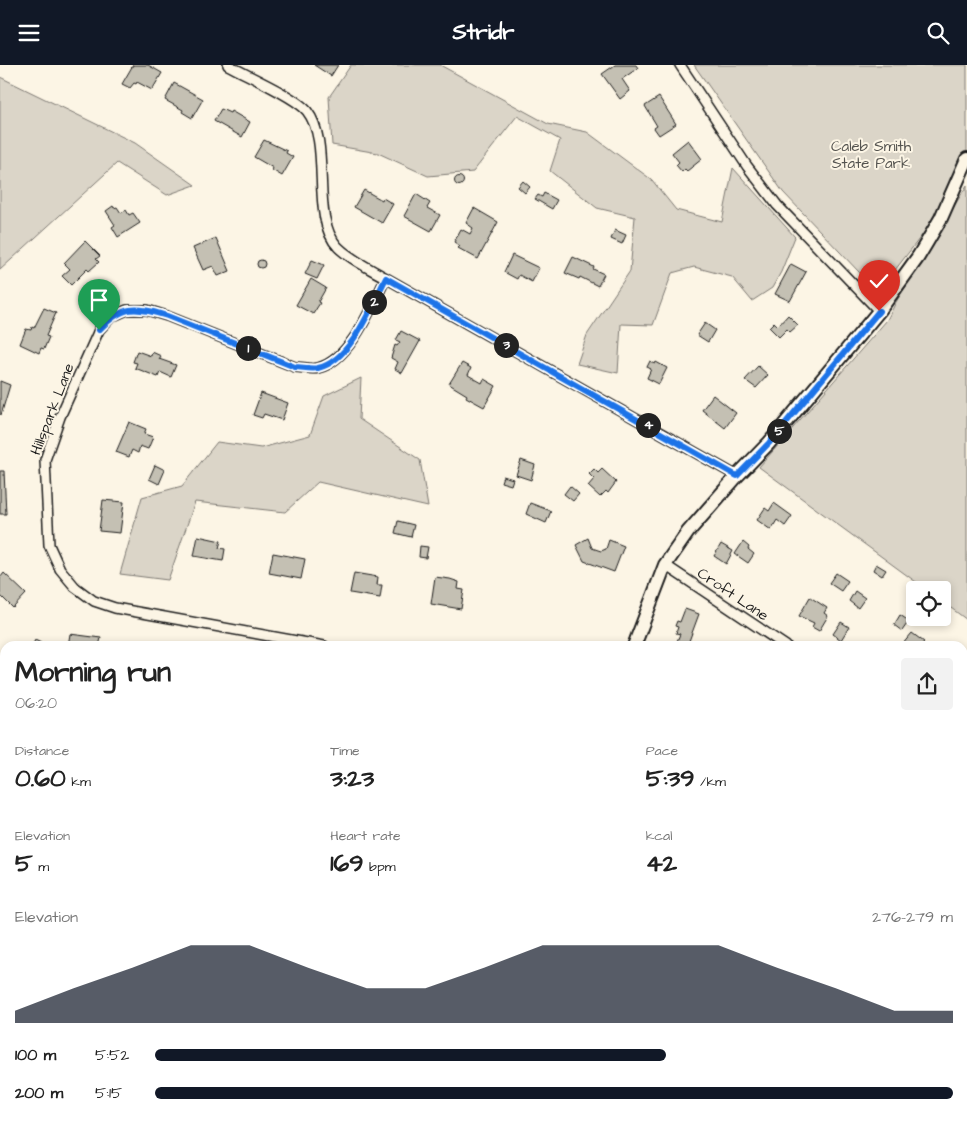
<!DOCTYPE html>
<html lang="en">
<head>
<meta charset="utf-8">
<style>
  :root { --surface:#fff; --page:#f2f2f2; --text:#222; --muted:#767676; --accent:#111827 }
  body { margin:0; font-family:"Architects Daughter",sans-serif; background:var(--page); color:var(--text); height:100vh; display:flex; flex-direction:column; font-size:19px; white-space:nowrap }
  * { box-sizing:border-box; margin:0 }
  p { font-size:16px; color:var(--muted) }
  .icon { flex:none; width:28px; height:28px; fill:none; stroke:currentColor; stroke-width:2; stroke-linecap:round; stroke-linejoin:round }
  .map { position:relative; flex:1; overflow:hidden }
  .drawer { position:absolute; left:0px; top:576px; width:968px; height:481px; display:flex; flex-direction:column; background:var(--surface); border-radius:15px 15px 0 0; box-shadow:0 2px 8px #0003 }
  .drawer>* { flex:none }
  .buttons { position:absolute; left:906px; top:516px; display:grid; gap:10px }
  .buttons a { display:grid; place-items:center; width:45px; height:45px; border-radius:5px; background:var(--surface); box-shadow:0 2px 8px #0003; font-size:25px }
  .pin { position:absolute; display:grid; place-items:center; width:42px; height:42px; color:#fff; margin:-51px -21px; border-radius:50% 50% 50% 0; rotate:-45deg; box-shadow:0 0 5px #0007 }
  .pin .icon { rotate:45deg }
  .km { position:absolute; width:25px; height:25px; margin:-12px; border-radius:50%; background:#222; color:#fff; font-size:14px; line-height:25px; text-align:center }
  .round { display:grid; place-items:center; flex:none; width:52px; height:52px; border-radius:5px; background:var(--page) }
  .headline { display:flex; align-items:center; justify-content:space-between; height:85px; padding:0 15px }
  h1 { font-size:28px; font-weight:800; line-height:38px }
  .figures { display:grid; grid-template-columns:repeat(3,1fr); gap:8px; height:85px; padding:5px 15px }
  .figures div { display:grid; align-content:center }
  .figures b { font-size:25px; font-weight:800 }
  .figures small { font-size:14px; font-weight:400 }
  .figures p { font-size:14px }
  .chart { height:140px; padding:10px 15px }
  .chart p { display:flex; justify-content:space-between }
  .chart svg { width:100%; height:90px; margin-top:5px; fill:var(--accent); opacity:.7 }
  ul { padding:0 15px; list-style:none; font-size:16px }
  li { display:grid; grid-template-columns:80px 60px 1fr; align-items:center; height:38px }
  li i { height:12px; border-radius:6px; background:var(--accent) }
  header { display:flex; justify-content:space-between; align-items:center; height:65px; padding:0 15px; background:var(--accent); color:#fff; font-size:22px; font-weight:800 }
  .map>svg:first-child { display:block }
</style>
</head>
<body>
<header><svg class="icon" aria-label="menu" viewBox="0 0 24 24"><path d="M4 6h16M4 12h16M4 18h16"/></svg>Stridr<svg class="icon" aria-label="search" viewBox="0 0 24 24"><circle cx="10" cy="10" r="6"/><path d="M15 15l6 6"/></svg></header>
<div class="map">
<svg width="967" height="1057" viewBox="0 0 967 1057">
  <rect width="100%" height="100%" fill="#fcf5e5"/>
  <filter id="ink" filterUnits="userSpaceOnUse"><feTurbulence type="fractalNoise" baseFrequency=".02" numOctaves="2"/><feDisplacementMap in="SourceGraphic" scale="10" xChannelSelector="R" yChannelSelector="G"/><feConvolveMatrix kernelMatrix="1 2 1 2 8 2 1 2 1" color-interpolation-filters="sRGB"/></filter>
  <g filter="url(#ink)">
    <path fill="#dbd5c8" stroke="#7c7872" d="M351,0H440L548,59L587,67L652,115L676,145L722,157L733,103L795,172L781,207L772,223L752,236L732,212L694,202L672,208L653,260L621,259L618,308L577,299L587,270L630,206L635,152L597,143L550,106L560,75L517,51L473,107L428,111L378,88L332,80L329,32Z
      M694,0H967V112L878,227L783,127Z
      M0,12L135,78L195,120L167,130L117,98L0,205Z
      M967,120V555L943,537L942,525H927L759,402L887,255L896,237Z
      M361,313L359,354L420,395L428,442L318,417L285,447L195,437L168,515L120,509L142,432L182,421L217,377L261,383L310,370L324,331Z
      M0,598L5,605V856L0,855Z
      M11,1053H59L58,1057H11Z
      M427,1053V1057H302V1053Z"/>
    <path fill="#c4c0b3" stroke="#1c1c1c" d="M133,0H148L162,8L152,25L137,17L136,19L134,18L130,23L122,19Z
      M314,0H338L331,11Z
      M615,0H636L638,3L622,14L630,26L620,34L602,9Z
      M174,18L203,34L192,53L182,47L183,45L165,35Z
      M659,32L676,59L659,70L654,63L657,61L645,41Z
      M221,44L230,48L231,46L250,57L242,72L214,56Z
      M264,75L287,86L286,88L293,92L282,111L272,105L273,103L254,92Z
      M688,75L702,94L687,106L685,104L682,107L676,100L679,97L672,88Z
      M454.5 116a4.5 4.5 0 1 1 9 0a4.5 4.5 0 1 1-9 0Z
      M523,116L530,122L525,128L518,122Z
      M364,125L382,135L383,133L393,139L382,158L354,142Z
      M544,128L557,135L552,144L535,134L538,130L542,132Z
      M416,129L430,138L427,143L440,150L431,166L404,151Z
      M113,141L114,143L117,142L121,148L126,145L129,150L133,148L140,158L118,172L112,162L115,160L106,146Z
      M474,143L498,157L478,194L458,183L460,181L454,177L461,164L470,169L473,163L466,158Z
      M615,165L626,170L622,179L611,174Z
      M216,173L230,206L218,211L213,201L203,205L193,183Z
      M85,176L100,191L96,194L99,197L89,206L87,204L71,220L62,211L70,204L64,198Z
      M512,190L539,203L532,217L519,210L517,214L504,207Z
      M573,192L594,202L593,204L604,209L598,221L580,212L579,214L565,208Z
      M312,195L324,200L317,214L305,209Z
      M257 199a4 4 0 1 1 8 0a4 4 0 1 1-8 0Z
      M791,199L806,207L790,236L775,229Z
      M311,214L326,223L318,237L320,238L313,249L296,240Z
      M44,243L56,248L46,271L49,272L44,284L41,283L39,288L20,279L26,264L31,265L32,262L34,263Z
      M788,250L798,260L790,267L787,264L779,272L769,262L774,257L778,261Z
      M705,258L715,265L708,277L697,270Z
      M401,266L420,276L402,308L395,304L398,297L391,293L395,280L397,281L400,277L396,275Z
      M137,286L151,291L152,287L161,291L159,294L176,300L171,312L160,307L158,312L135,303L137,298L133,297Z
      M650,296L655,299L656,297L667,303L659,319L647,313L651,304L647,302Z
      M462,298L471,303L468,310L482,318L484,314L496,321L484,342L466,332L467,330L449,319Z
      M758,301L768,310L756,323L745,315Z
      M0,316L10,320L1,350L0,349Z
      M261,328L288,338L282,355L264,349L262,353L253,350Z
      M713,330L736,348L725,363L702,345Z
      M129,357L146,364L144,369L153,372L148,384L140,381L138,388L132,385L129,392L116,387Z
      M521,395L535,400L531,415L516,410Z
      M155,400L165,405L159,419L149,414Z
      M594,404L598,408L602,404L616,417L608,428L606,426L600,432L588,421L594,414L589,409Z
      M0,406H4L6,449H0Z
      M503,411L513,414L511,420L501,417Z
      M570,421L579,429L573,436L564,429Z
      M103,435L124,437L120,468L99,466Z
      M530,438L551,446L546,458L526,449Z
      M774,438L792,451L785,461L777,455L771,465L757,455L765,443L769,446Z
      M398,456L414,460L411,472L395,468Z
      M198,471L221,476L219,483L225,484L223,496L194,491Z
      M588,473L592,483L601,486L606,484L609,475L624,481L614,507L584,496L576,480Z
      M743,477L749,482L748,484L754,489L748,498L735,489Z
      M721,479L733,486L726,499L714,491Z
      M420,481L428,482L426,493L419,492Z
      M273,488L305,494L301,514L269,508Z
      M876,499L886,505L882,511L873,505Z
      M4,508L26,529L13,543L0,530V513Z
      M354,508L378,512L377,520H382L380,533L350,528Z
      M836,508L848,516L841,526L829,518Z
      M435,512L450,514L459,517L458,524L464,525L461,544L431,539Z
      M855,526L865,533L858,543L849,536Z
      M810,532L827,543L824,548L828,551L819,566L812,562L814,558L799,551Z
      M685,544L699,549L689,576L692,577L690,581H675L680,569L676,568L678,562L675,561L677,556L680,557Z
      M900,550L909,556L902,566L894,560Z
      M841,557L849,562L841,575L833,569Z
      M912,568L924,577L920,581H901Z
      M70,569L101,573L99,581H68Z
      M35,575L43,579L42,581H32Z
      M967,646V680H966L962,676V650Z
      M926,1052H939L940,1057H922V1055L926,1054Z
      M458,1054H467L468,1057H458Z"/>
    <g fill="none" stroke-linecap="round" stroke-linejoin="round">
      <g stroke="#1c1c1c" stroke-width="12">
        <path id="minor" d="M228,0C246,10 296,32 307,46C333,79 309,151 338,182C351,195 371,204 386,213L737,411
          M680,0L747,101L777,140L879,246
          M665,500L786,581
          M324,581L115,543L94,536L75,522L60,504L49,480L45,395L60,352L99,265L111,252L127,245H147L167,251L295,302C302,302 312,305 318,303C351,295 372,240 386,213
          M962,897L967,977
          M0,1021H5"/>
      </g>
      <g stroke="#1c1c1c" stroke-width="16">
        <path id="secondary" d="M634,581L665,500L688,467L737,411L769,378L879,246L918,192L927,177L941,153L967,94
          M534,1057L535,1052"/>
      </g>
      <use href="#minor" stroke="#fcf5e5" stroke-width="9"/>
      <use href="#secondary" stroke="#fcf5e5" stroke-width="12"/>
    </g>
  </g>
  <g fill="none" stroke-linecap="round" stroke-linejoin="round" filter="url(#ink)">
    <g stroke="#fff" stroke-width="10">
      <path id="route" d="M99,265C123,240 135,241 167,251L295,302C302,302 312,305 318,303C351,296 372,240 386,213L737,411L769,378L879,246"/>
    </g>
    <use href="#route" stroke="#1a73e8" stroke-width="6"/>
  </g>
  <g text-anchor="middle" stroke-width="4" stroke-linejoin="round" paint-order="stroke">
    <g font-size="15" fill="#555450" stroke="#fcf5e5">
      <text x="871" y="86">Caleb Smith<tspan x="871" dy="17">State Park</tspan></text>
    </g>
    <g font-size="15" fill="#1c1c1c" stroke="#fcf5e5">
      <text transform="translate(52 344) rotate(-69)" y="5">Hillspark Lane</text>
      <text transform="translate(733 529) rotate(34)" y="5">Croft Lane</text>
    </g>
  </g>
</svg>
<div class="buttons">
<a><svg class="icon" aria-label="locate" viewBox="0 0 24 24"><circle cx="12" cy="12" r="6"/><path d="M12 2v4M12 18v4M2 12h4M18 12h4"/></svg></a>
</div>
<div class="pin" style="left:99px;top:265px;background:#1e9e55"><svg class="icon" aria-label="arrive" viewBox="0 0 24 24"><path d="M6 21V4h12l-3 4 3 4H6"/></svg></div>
<div class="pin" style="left:879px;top:246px;background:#d93025"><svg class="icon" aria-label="check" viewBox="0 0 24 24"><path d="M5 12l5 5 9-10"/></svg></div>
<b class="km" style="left:248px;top:283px">1</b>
<b class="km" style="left:374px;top:237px">2</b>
<b class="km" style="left:506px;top:280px">3</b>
<b class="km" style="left:648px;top:360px">4</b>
<b class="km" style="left:779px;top:366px">5</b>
<section class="drawer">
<div class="headline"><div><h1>Morning run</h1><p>06:20</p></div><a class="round"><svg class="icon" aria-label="share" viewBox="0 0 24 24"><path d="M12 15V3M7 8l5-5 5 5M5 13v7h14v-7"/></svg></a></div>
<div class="figures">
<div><p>Distance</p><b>0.60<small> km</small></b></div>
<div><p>Time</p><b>3:23</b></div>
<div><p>Pace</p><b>5:39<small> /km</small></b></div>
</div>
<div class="figures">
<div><p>Elevation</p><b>5<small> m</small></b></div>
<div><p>Heart rate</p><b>169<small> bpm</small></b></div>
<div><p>kcal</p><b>42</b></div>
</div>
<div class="chart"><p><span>Elevation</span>276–279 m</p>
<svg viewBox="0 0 160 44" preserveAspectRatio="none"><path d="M0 44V38L10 27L20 17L30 6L40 6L50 17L60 27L70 27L80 17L90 6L100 6L110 6L120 6L130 17L140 27L150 38L160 38V44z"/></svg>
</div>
<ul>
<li><b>100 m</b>5:52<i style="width:64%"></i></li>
<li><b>200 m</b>5:15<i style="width:100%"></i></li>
</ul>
</section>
</div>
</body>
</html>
